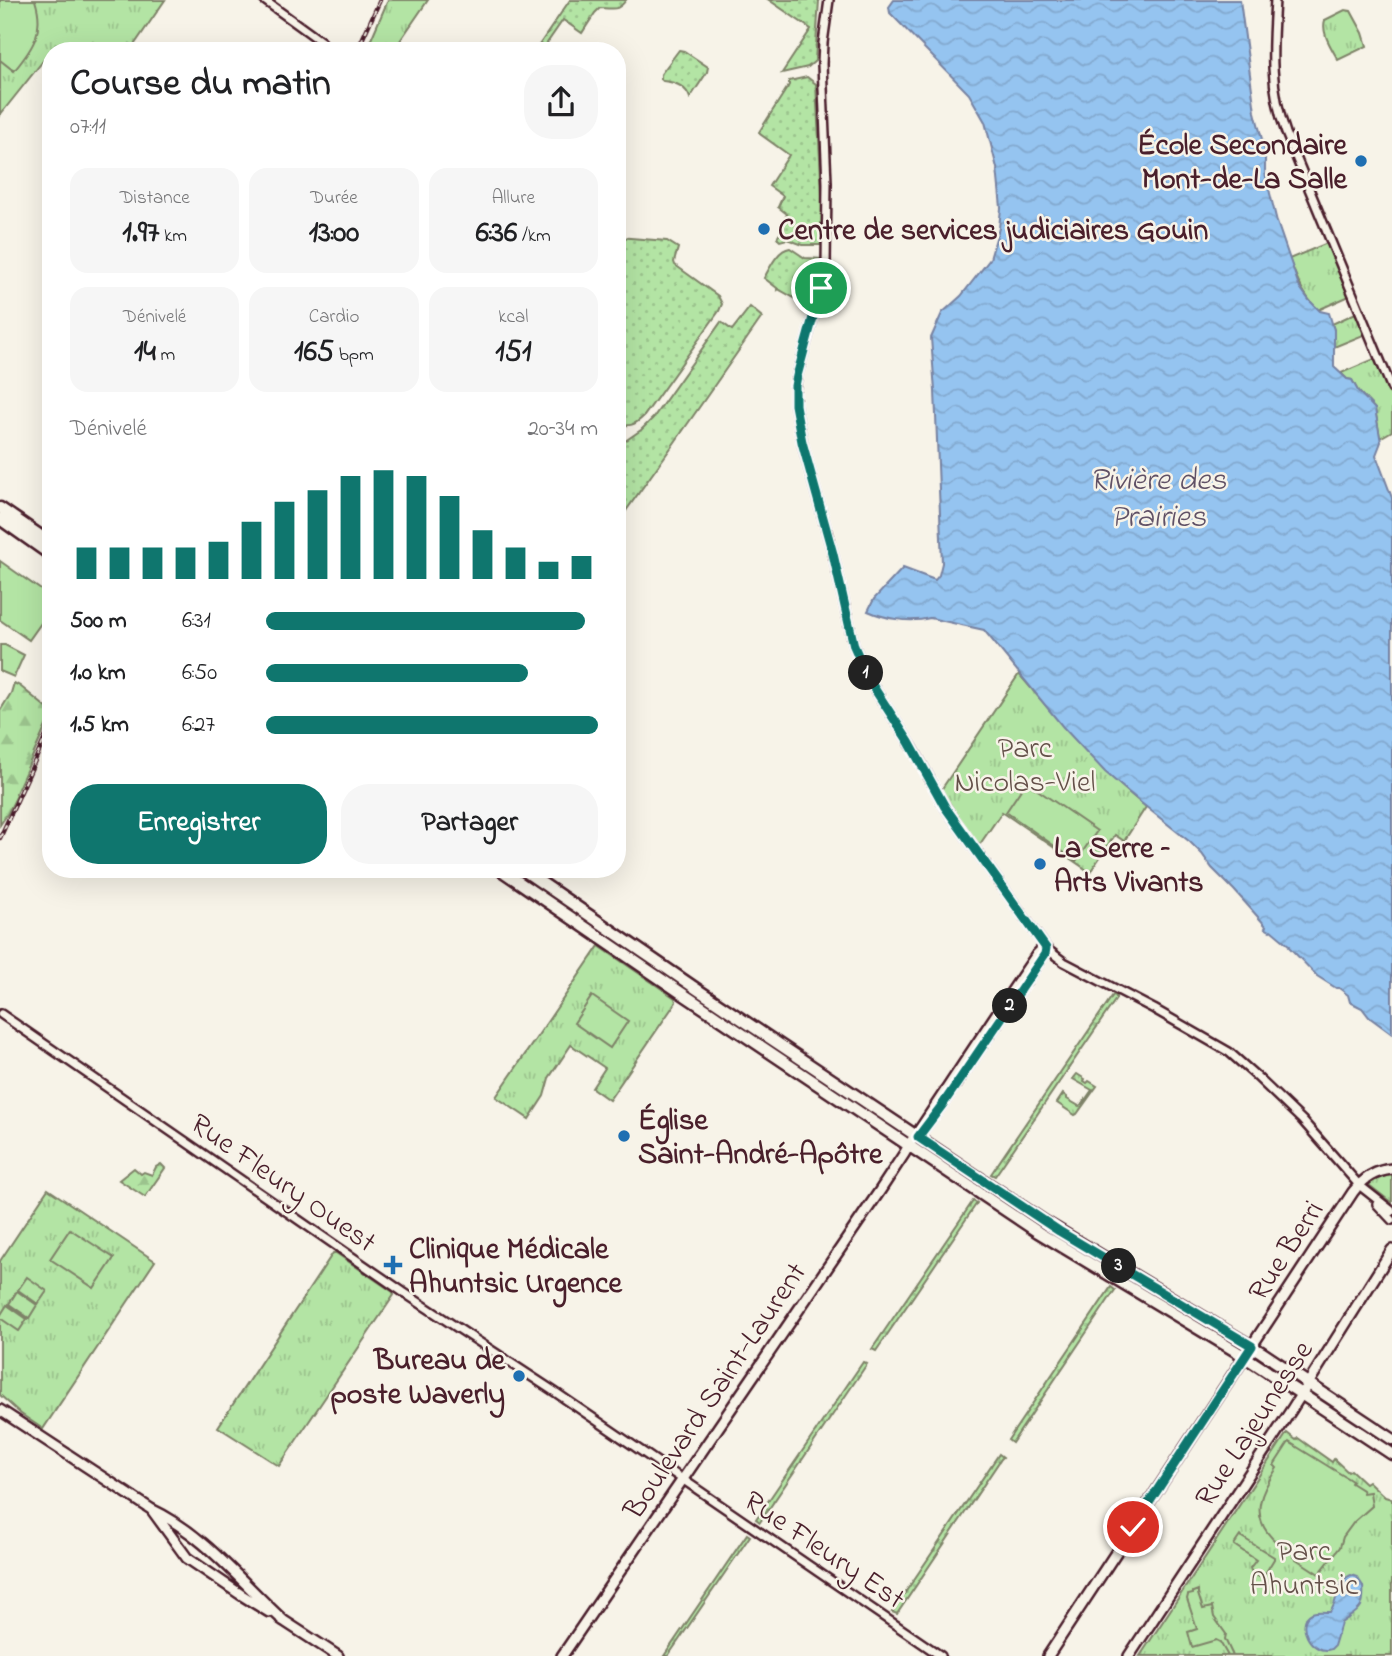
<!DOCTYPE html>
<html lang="fr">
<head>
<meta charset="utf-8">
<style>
  :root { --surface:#fff; --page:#f6f6f6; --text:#202124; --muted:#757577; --accent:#0f766e }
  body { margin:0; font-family:"Indie Flower",sans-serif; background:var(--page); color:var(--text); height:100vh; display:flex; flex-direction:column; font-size:26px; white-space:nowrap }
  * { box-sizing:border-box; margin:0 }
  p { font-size:23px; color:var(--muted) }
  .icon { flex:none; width:38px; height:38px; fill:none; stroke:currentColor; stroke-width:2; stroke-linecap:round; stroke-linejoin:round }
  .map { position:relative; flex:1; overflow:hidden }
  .details { position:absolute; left:42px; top:42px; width:584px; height:836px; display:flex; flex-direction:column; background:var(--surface); border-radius:28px; box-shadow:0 7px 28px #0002 }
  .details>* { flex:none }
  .pin { position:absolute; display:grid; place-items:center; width:60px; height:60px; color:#fff; margin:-30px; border:4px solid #fff; border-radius:50%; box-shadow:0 2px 7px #0007 }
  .km { position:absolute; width:35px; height:35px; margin:-18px; border-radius:50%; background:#222; color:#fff; font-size:19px; line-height:35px; text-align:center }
  .round { display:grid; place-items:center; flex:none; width:74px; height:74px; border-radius:28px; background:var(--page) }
  .overview { display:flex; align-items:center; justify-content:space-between; height:119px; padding:0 28px }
  h1 { font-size:38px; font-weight:700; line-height:52px }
  .metrics { display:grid; grid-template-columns:repeat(3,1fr); gap:10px; height:119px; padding:7px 28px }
  .metrics div { display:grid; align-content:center; border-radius:18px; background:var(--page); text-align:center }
  .metrics b { font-size:30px; font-weight:700 }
  .metrics small { font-size:19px; font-weight:400 }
  .metrics p { font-size:19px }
  .chart { height:196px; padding:14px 28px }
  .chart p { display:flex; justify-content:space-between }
  .chart svg { width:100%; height:126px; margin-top:7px; stroke:var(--accent); stroke-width:6 }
  .cta { display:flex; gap:14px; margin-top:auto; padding:14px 28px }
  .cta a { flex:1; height:80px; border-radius:28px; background:var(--accent); color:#fff; font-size:28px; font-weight:700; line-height:80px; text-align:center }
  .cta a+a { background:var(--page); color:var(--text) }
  ul { padding:0 28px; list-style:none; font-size:23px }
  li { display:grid; grid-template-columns:112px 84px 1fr; align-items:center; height:52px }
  li i { height:18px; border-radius:9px; background:var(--accent) }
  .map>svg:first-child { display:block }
</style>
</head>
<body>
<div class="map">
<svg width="1392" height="1656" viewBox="0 0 1392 1656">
  <defs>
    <pattern id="grass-dots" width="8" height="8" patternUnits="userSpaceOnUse" patternTransform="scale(1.75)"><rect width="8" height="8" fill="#b3e4a4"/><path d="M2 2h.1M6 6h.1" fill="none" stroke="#9bc38d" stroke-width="1.8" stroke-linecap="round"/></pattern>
    <pattern id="forest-firs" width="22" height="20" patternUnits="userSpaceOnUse" patternTransform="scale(1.75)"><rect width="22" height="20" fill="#b3e4a4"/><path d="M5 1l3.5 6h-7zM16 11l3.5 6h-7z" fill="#9bc38d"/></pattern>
    <pattern id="park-tufts" width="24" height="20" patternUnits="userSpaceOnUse" patternTransform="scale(1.75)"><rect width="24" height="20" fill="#b3e4a4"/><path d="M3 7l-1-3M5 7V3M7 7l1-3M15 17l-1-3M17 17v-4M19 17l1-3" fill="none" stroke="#9bc38d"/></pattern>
    <pattern id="water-waves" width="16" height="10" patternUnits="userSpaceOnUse" patternTransform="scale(1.75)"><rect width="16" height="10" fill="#95c4f0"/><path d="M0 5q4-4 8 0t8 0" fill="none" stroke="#82a8ce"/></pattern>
  </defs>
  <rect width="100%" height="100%" fill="#f7f3e8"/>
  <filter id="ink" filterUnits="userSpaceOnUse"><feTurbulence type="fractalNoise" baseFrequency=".0143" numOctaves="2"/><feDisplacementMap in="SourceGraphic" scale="14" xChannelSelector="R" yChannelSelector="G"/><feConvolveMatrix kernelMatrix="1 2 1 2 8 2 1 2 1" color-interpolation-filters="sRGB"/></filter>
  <g filter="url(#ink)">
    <path fill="url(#grass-dots)" stroke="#7e8268" stroke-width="2" d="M570,0H626C617,12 614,8 600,8L595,13L582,33L563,20L545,46L551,51H535Z
      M769,0H819L815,61L808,67L782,73L811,29Z
      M679,50L684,51L708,67L707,72L690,98C686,86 675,82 663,81L661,79V74Z
      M807,77L816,84L822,196L823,241L820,245H803L787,239L780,241L777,238L784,227V221L787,214L778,207L783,196L769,186L789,155L760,134L759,132L789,85V81Z
      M618,237L667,241L678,248L674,262L675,265L718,296L722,304L719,311L644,416C636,424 628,429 618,422Z
      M790,248L805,258L822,259L820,278L804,302L816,286H817L810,308L803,307V303L778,289L777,291V288L764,278C770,268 777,250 790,248Z
      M750,307L762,317L675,442L618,522V446L641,430L653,418L721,322L732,330Z
      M1113,995L1116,996V999L995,1176L991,1174Z
      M973,1201L977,1203L876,1351L872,1349Z
      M1111,1287L1115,1290L1012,1443L1008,1440Z
      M863,1362L867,1364L760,1522L756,1519Z
      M999,1454L1003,1457L1001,1459L897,1614L892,1612Z
      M747,1534L750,1536L668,1656H664Z"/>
    <path fill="url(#forest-firs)" stroke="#7e8268" stroke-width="2" d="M14,683L20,686L48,709L51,704V715L16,793L17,795L8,813L0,825V711L11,693Z
      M161,1164L165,1168L145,1197L119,1180L134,1168L141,1174L144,1172L152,1175L156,1167Z"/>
    <path fill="url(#park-tufts)" stroke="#7e8268" stroke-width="2" d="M0,0H165L130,51H72L62,45L55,46L0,115Z
      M388,0H428L393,51H366Z
      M1345,10L1351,11L1363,33L1367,46L1338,60C1332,48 1321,34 1325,20Z
      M1332,241L1354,294L1318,310C1303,295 1297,279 1289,259Z
      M1360,311L1366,334L1334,347V330L1332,324Z
      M1379,357L1392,389V431L1380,438L1375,409L1358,391L1352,380L1347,379L1341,373Z
      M1019,674C1059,721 1098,769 1146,807L1124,841L1115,835L1090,872L1002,812L978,847L941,790Z
      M599,946L675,998L676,1002L609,1100L592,1088L605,1068L571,1045L549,1078L544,1096L529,1119L496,1097Z
      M1077,1074L1085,1079L1084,1081L1087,1083L1089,1081L1097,1086L1077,1114L1075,1115L1057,1103L1063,1094L1067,1097V1099L1079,1106L1083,1103L1092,1090L1073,1079Z
      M1392,1175V1203L1369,1185C1372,1178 1384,1176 1392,1175Z
      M48,1189L155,1261L43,1429L21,1414L0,1395V1261Z
      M333,1253H336L393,1292L394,1295L279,1466L218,1427Z
      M1287,1433L1296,1440L1298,1438L1332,1462L1334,1459L1348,1472L1351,1470L1365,1483L1368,1481L1385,1497L1392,1499V1656H1140Z"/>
    <path fill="#b3e4a4" stroke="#7e8268" stroke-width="2" d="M0,0H35C45,31 33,48 14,71L0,60Z
      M0,561L51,597V609L29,640L0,620Z
      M0,645H5L24,655L14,677L0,671Z
      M1026,782L1097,831L1076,861L1006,812Z
      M592,996L628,1021L610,1048L574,1023Z
      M70,1229L114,1258L94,1288L50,1259Z
      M27,1277L47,1291L38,1304L18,1290Z
      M17,1291L37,1305L29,1318L9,1304Z
      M7,1305L27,1319L19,1331L0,1318V1316Z
      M1289,1442L1352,1481L1351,1483L1362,1490L1363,1493L1370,1492L1372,1506L1354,1522L1343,1537L1340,1547L1319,1574L1293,1557L1295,1554C1287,1549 1278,1544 1272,1538C1249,1514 1262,1490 1277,1468L1274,1465Z
      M1240,1536L1274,1557V1559L1263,1577H1259L1251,1571L1250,1568L1256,1560L1234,1545Z
      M1198,1590V1594L1203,1609L1212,1607L1214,1617L1226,1634L1225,1639L1233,1656H1228L1220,1642L1216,1640L1192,1647L1188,1632L1197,1629L1187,1599L1188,1595L1193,1594V1592Z"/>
    <path fill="url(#water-waves)" stroke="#7782a1" stroke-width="2" d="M894,0H1240L1255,112L1265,151V173L1277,222L1299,286L1309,300L1320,311L1329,313L1334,330V367L1347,379L1352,380L1358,391L1375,409L1381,442L1376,455L1392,498V1034L1369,1017L1362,1008L1350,1002L1348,995L1339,988H1336L1317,976L1289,947L1290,946L1271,930L1270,931L1265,928L1266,926L1234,890L1212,868L1202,854L1190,842L1140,802L1105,772L1063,727L984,630L930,618C910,623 886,619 868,611L874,599L903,568L935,580L939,575L942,563L935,391L931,338L942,313L961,296L990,259L999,228L1001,208L997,168L985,122L969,94L890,13L889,7Z
      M1351,1575L1357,1577L1363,1586C1365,1611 1358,1610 1341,1623L1334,1646L1331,1649C1311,1656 1294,1622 1312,1613C1317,1611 1324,1612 1330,1612C1340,1599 1334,1582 1351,1575Z"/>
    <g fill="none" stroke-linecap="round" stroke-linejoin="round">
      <g stroke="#4a1f2b" stroke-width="12">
        <path id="tertiary" d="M264,0L322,42
          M829,0L823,43L822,64L827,183L826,266L824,278L797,376L795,390V405L803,446L833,554L854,646L872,685L913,748L945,807L1047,949L1064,962L1154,1009L1229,1052L1255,1075L1302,1120L1359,1185L1392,1211
          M1275,0C1272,48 1269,87 1286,133L1392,389
          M1,1014L403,1292L555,1392L941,1656
          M915,1135L1000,1007L1036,954L1044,946
          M918,1137L943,1104L1045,954L1047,949
          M1377,1204L1392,1220"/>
      </g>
      <g stroke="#4a1f2b" stroke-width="14">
        <path id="secondary" d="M0,1410L151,1509C204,1534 241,1582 284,1621
          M152,1510L187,1558L240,1594L269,1612
          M281,1619L338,1656
          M562,1656L879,1192L904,1154L915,1135
          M1048,1656L1353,1192C1364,1178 1375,1171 1392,1169
          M1129,1656L1292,1409L1392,1250"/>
      </g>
      <g stroke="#4a1f2b" stroke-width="15">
        <path id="primary" d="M0,508L51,543
          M0,519L51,555
          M501,870L680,992L1038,1232L1239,1353L1392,1454
          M523,870L698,990L1045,1222L1261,1352L1392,1439"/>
      </g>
      <use href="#tertiary" stroke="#f7f3e8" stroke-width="7"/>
      <use href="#secondary" stroke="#f7f3e8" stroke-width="9"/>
      <use href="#primary" stroke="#f7f3e8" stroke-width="10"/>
      <g stroke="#4a1f2b" stroke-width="4.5">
        <path id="rail" d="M357,51L380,0
          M0,838L51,725"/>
      </g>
      <use href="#rail" stroke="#f7f3e8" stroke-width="2" stroke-dasharray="5" stroke-linecap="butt"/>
    </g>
  </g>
  <g fill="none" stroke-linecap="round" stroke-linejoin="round" filter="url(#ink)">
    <g stroke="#fff" stroke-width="14">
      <path id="route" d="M821,288L797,376L795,386V405L802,442L833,554L854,646L861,662L874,688L909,742L945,807L1046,948L1045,954L943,1104L918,1137L1059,1231L1252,1346L1133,1527"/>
    </g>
    <use href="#route" stroke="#0f766e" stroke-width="9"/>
  </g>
  <g fill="#1f6fb2" stroke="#f7f3e8" stroke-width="2.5">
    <circle cx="1361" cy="161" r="7"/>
    <circle cx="764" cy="229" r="7"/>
    <circle cx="1040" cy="864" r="7"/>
    <circle cx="624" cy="1136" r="7"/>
    <path d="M389.5 1254.5h7v7h7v7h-7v7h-7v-7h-7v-7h7z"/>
    <circle cx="519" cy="1376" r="7"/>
  </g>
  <g text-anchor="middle" stroke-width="5" stroke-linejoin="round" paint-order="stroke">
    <g font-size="30" font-weight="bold" fill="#4a1f2b" stroke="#f7f3e8" text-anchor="start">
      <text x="1347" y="154" text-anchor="end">École Secondaire<tspan x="1347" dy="34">Mont-de-La Salle</tspan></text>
      <text x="778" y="239">Centre de services judiciaires Gouin</text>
      <text x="1054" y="857">La Serre –<tspan x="1054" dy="34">Arts Vivants</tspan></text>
      <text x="638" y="1129">Église<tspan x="638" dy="34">Saint-André-Apôtre</tspan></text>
      <text x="409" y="1258">Clinique Médicale<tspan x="409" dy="34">Ahuntsic Urgence</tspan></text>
      <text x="505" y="1369" text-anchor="end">Bureau de<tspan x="505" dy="34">poste Waverly</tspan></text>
    </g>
    <g font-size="30" fill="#645049" stroke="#f7f3e8">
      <text x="1025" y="757">Parc<tspan x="1025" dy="34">Nicolas-Viel</tspan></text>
      <text x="1304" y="1560">Parc<tspan x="1304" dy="34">Ahuntsic</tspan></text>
    </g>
    <g font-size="30" fill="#4a1f2b" stroke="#f7f3e8">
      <text transform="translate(284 1182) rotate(35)" y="10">Rue Fleury Ouest</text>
      <text transform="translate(1285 1250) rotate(-57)" y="10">Rue Berri</text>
      <text transform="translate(714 1390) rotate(-56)" y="10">Boulevard Saint-Laurent</text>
      <text transform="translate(1253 1423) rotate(-57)" y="10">Rue Lajeunesse</text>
      <text transform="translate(825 1549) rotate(34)" y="10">Rue Fleury Est</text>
    </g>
    <g font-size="32" font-style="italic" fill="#605166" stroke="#f7f3e8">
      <text x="1158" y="489">Rivière des<tspan x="1158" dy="37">Prairies</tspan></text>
    </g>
  </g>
</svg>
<div class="pin" style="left:821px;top:288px;background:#1e9e55"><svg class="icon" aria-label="arrive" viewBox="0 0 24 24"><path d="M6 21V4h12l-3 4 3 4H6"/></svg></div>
<div class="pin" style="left:1133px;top:1527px;background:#d93025"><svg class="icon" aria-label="check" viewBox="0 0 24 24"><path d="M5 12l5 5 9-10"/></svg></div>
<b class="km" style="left:866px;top:673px">1</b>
<b class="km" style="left:1010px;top:1006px">2</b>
<b class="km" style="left:1119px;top:1266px">3</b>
<section class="details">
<div class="overview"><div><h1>Course du matin</h1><p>07:11</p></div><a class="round"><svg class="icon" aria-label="share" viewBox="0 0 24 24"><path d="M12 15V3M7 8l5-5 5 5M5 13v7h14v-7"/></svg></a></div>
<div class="metrics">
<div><p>Distance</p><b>1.97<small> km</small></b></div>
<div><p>Durée</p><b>13:00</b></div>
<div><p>Allure</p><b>6:36<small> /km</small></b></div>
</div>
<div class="metrics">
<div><p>Dénivelé</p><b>14<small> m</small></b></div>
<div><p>Cardio</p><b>165<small> bpm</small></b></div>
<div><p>kcal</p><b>151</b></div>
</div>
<div class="chart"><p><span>Dénivelé</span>20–34 m</p>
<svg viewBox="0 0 160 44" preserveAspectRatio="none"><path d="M5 44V33M15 44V33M25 44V33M35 44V33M45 44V31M55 44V24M65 44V17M75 44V13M85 44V8M95 44V6M105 44V8M115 44V15M125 44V27M135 44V33M145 44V38M155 44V36"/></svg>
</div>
<ul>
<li><b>500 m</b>6:31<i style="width:96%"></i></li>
<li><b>1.0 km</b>6:50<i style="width:79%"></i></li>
<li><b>1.5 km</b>6:27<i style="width:100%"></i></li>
</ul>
<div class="cta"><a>Enregistrer</a><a>Partager</a></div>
</section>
</div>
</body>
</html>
